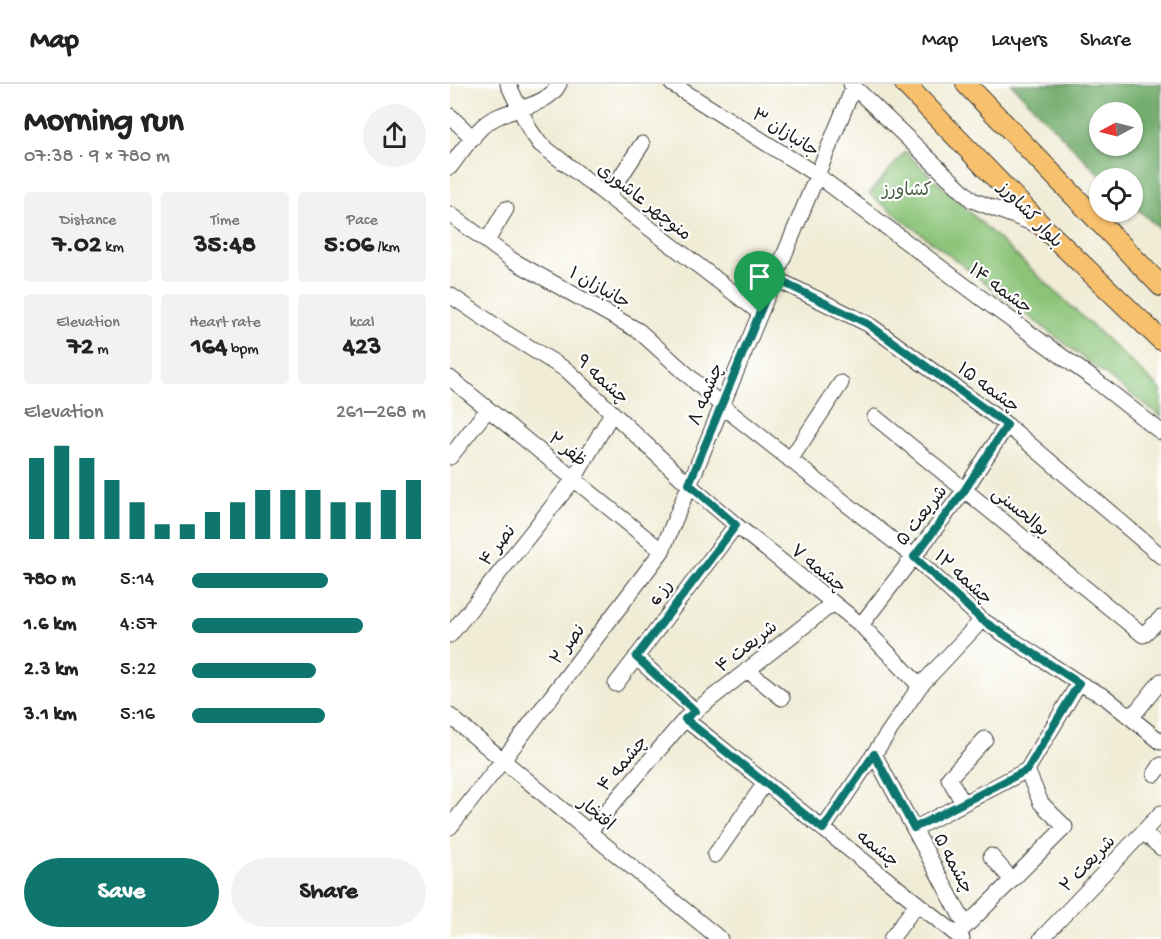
<!DOCTYPE html>
<html lang="en">
<head>
<meta charset="utf-8">
<style>
  :root { --surface:#fff; --page:#f2f2f2; --text:#222; --muted:#767676; --line:#e0e0e0; --accent:#0f766e }
  body { margin:0; font-family:"Gochi Hand","Playpen Sans Arabic",sans-serif; background:var(--page); color:var(--text); height:100vh; display:flex; flex-direction:column; font-size:22px; white-space:nowrap }
  * { box-sizing:border-box; margin:0 }
  p { font-size:20px; color:var(--muted) }
  .icon { flex:none; width:33px; height:33px; fill:none; stroke:currentColor; stroke-width:2; stroke-linecap:round; stroke-linejoin:round }
  .map { position:relative; flex:1; overflow:hidden }
  .side { display:flex; flex-direction:column; background:var(--surface); width:450px }
  .side>* { flex:none }
  .needle { width:39px; rotate:263deg }
  .buttons { position:absolute; left:639px; top:18px; display:grid; gap:12px }
  .buttons a { display:grid; place-items:center; width:54px; height:54px; border-radius:50%; background:var(--surface); box-shadow:0 2px 4px #0004; font-size:30px }
  .pin { position:absolute; display:grid; place-items:center; width:51px; height:51px; color:#fff; margin:-62px -26px; border-radius:50% 50% 50% 0; rotate:-45deg; box-shadow:0 0 6px #0007 }
  .pin .icon { rotate:45deg }
  .round { display:grid; place-items:center; flex:none; width:63px; height:63px; border-radius:32px; background:var(--page) }
  .summary { display:flex; align-items:center; justify-content:space-between; height:102px; padding:0 24px }
  h1 { font-size:33px; font-weight:700; line-height:45px }
  .stats { display:grid; grid-template-columns:repeat(3,1fr); gap:9px; height:102px; padding:6px 24px }
  .stats div { display:grid; align-content:center; border-radius:6px; background:var(--page); text-align:center }
  .stats b { font-size:26px; font-weight:700 }
  .stats small { font-size:16px; font-weight:400 }
  .stats p { font-size:16px }
  .chart { height:168px; padding:12px 24px }
  .chart p { display:flex; justify-content:space-between }
  .chart svg { width:100%; height:108px; margin-top:6px; stroke:var(--accent); stroke-width:6 }
  .primary-button { display:flex; gap:12px; margin-top:auto; padding:12px 24px }
  .primary-button a { flex:1; height:69px; border-radius:36px; background:var(--accent); color:#fff; font-size:24px; font-weight:700; line-height:69px; text-align:center }
  .primary-button a+a { background:var(--page); color:var(--text) }
  ul { padding:0 24px; list-style:none; font-size:20px }
  li { display:grid; grid-template-columns:96px 72px 1fr; align-items:center; height:45px }
  li i { height:15px; border-radius:8px; background:var(--accent) }
  header { display:flex; align-items:center; gap:36px; box-sizing:border-box; height:84px; padding:0 30px; background:var(--surface); border-bottom:2px solid var(--line) }
  header strong { font-size:28px }
  nav { display:flex; gap:33px; margin-inline-start:auto; font-size:21px }
  main { display:flex; flex:1; min-height:0 }
  .map>svg:first-child { display:block }
</style>
</head>
<body>
<header>
<strong>Map</strong>
<nav><a>Map</a><a>Layers</a><a>Share</a></nav>
</header>
<main>
<section class="side">
<div class="summary"><div><h1>Morning run</h1><p>07:38 · 9 × 780 m</p></div><a class="round"><svg class="icon" aria-label="share" viewBox="0 0 24 24"><path d="M12 15V3M7 8l5-5 5 5M5 13v7h14v-7"/></svg></a></div>
<div class="stats">
<div><p>Distance</p><b>7.02<small> km</small></b></div>
<div><p>Time</p><b>35:48</b></div>
<div><p>Pace</p><b>5:06<small> /km</small></b></div>
</div>
<div class="stats">
<div><p>Elevation</p><b>72<small> m</small></b></div>
<div><p>Heart rate</p><b>164<small> bpm</small></b></div>
<div><p>kcal</p><b>423</b></div>
</div>
<div class="chart"><p><span>Elevation</span>261–268 m</p>
<svg viewBox="0 0 160 44" preserveAspectRatio="none"><path d="M5 44V11M15 44V6M25 44V11M35 44V20M45 44V29M55 44V38M65 44V38M75 44V33M85 44V29M95 44V24M105 44V24M115 44V24M125 44V29M135 44V29M145 44V24M155 44V20"/></svg>
</div>
<ul>
<li><b>780 m</b>5:14<i style="width:58%"></i></li>
<li><b>1.6 km</b>4:57<i style="width:73%"></i></li>
<li><b>2.3 km</b>5:22<i style="width:53%"></i></li>
<li><b>3.1 km</b>5:16<i style="width:57%"></i></li>
</ul>
<div class="primary-button"><a>Save</a><a>Share</a></div>
</section>
<div class="map">
<svg width="711" height="855" viewBox="0 0 711 855">
  <rect width="100%" height="100%" fill="#fff"/>
  <filter id="ink" filterUnits="userSpaceOnUse"><feTurbulence type="fractalNoise" baseFrequency=".0167" numOctaves="2"/><feDisplacementMap in="SourceGraphic" scale="12" xChannelSelector="R" yChannelSelector="G"/><feConvolveMatrix kernelMatrix="1 2 1 2 8 2 1 2 1" color-interpolation-filters="sRGB"/></filter>
  <filter id="wash" filterUnits="userSpaceOnUse"><feTurbulence type="fractalNoise" baseFrequency=".008" numOctaves="4" result="noise"/><feDisplacementMap in="SourceGraphic" scale="24" xChannelSelector="R" yChannelSelector="G"/><feGaussianBlur stdDeviation="1.35" result="paint"/><feColorMatrix in="noise" values="0 0 0 0 0 0 0 0 0 0 0 0 0 0 0 0 0 1.4 0 .05"/><feComposite in="paint" operator="in"/></filter>
  <g filter="url(#wash)">
    <rect width="100%" height="100%" fill="#f0ecd6"/>
    <path fill="#8bc479" stroke="#54704a" stroke-width="1.5" d="M455,68L711,306V333L419,110Z"/>
    <path fill="#70aa69" stroke="#466342" stroke-width="1.5" fill-rule="evenodd" d="M561,0H711V146L683,121L682,94H653ZM650,28H682V62H650Z"/>
  </g>
  <g filter="url(#ink)">
    <g fill="none" stroke-linecap="round" stroke-linejoin="round">
      <g stroke="#3c3b38" stroke-width="17">
        <path id="minor" d="M58,0L80,46L90,60L310,229
          M222,0L367,91L542,222L645,296L711,348
          M401,0L522,116L590,142
          M0,32L23,54
          M0,83C10,70 21,53 33,42C53,23 96,26 109,0
          M158,112L192,60
          M0,130L62,176L189,247L272,322L464,473L532,536L629,599L655,613L711,658
          M37,157L56,125
          M324,194L418,240L557,341L711,472
          M0,211L56,249L118,287L239,401L286,441L411,541L470,602
          M0,294L212,467
          M425,333L693,551L711,534
          M0,373L38,325
          M340,376L391,299
          M411,541L514,407L557,341
          M0,551L124,395L162,329
          M186,573L245,627
          M297,586L332,614
          M166,600L286,441
          M0,632L139,748L270,855
          M681,634L711,597
          M235,635L512,855
          M424,670L516,842
          M577,686L629,599
          M705,690L711,681
          M513,719L499,694L535,655
          M0,743L53,676L212,467L404,2
          M373,745L470,602L532,536
          M464,745L577,686
          M139,748L235,635L382,520
          M693,748L711,764
          M265,771L315,699
          M541,772L562,796
          M507,851L615,743L591,719L577,686
          M441,855L467,820
          M591,855L711,729"/>
      </g>
      <g stroke="#3c3b38" stroke-width="22">
        <path id="major" d="M455,0L593,143L711,256
          M516,0L711,202"/>
      </g>
      <use href="#minor" stroke="#fff" stroke-width="15"/>
      <use href="#major" stroke="#f7c06c" stroke-width="20"/>
    </g>
  </g>
  <g fill="none" stroke-linecap="round" stroke-linejoin="round" filter="url(#ink)">
    <g stroke="#fff" stroke-width="12">
      <path id="route" d="M324,194L418,240L557,341L514,407L464,473L532,536L629,599L577,686L464,744L424,670L373,745L235,635L245,627L186,573L286,441L239,400Z"/>
    </g>
    <use href="#route" stroke="#0f766e" stroke-width="8"/>
  </g>
  <g text-anchor="middle" stroke-width="4.5" stroke-linejoin="round" paint-order="stroke">
    <g font-size="18" fill="#1c1c1c" stroke="#fff">
      <text transform="translate(336 48) rotate(32)" y="6">جانبازان ۳</text>
      <text transform="translate(195 117) rotate(38)" y="6">منوچهر عاشوری</text>
      <text transform="translate(581 130) rotate(46)" y="6">بلوار کشاورز</text>
      <text transform="translate(150 203) rotate(29)" y="6">جانبازان ۱</text>
      <text transform="translate(551 204) rotate(36)" y="6">چشمه ۱۴</text>
      <text transform="translate(153 295) rotate(42)" y="6">چشمه ۹</text>
      <text transform="translate(539 303) rotate(36)" y="6">چشمه ۱۵</text>
      <text transform="translate(255 310) rotate(-68)" y="6">چشمه ۸</text>
      <text transform="translate(118 365) rotate(39)" y="6">ظفر ۲</text>
      <text transform="translate(571 427) rotate(39)" y="6">بوالحسنی</text>
      <text transform="translate(471 431) rotate(-52)" y="6">شریعت ۵</text>
      <text transform="translate(47 461) rotate(-52)" y="6">نصر ۴</text>
      <text transform="translate(369 484) rotate(39)" y="6">چشمه ۷</text>
      <text transform="translate(514 493) rotate(42)" y="6">چشمه ۱۲</text>
      <text transform="translate(210 508) rotate(-53)" y="6">رز 6</text>
      <text transform="translate(117 560) rotate(-53)" y="6">نصر ۲</text>
      <text transform="translate(296 562) rotate(-38)" y="6">شریعت ۴</text>
      <text transform="translate(172 679) rotate(-50)" y="6">چشمه ۴</text>
      <text transform="translate(147 729) rotate(40)" y="6">افتخار</text>
      <text transform="translate(428 764) rotate(38)" y="6">چشمه</text>
      <text transform="translate(504 779) rotate(62)" y="6">چشمه ۵</text>
      <text transform="translate(637 779) rotate(-46)" y="6">شریعت ۲</text>
    </g>
    <g font-size="18" fill="#485f41" stroke="#fff">
      <text x="457" y="111">کشاورز</text>
    </g>
  </g>
</svg>
<div class="buttons">
<a><svg class="needle" viewBox="-14 -14 28 28"><path d="M0-13l5 13h-10z" fill="#e53935"/><path d="M0 13l5-13h-10z" fill="#767676"/></svg></a>
<a><svg class="icon" aria-label="locate" viewBox="0 0 24 24"><circle cx="12" cy="12" r="6"/><path d="M12 2v4M12 18v4M2 12h4M18 12h4"/></svg></a>
</div>
<div class="pin" style="left:310px;top:229px;background:#1e9e55"><svg class="icon" aria-label="arrive" viewBox="0 0 24 24"><path d="M6 21V4h12l-3 4 3 4H6"/></svg></div>
</div>
</main>
</body>
</html>
